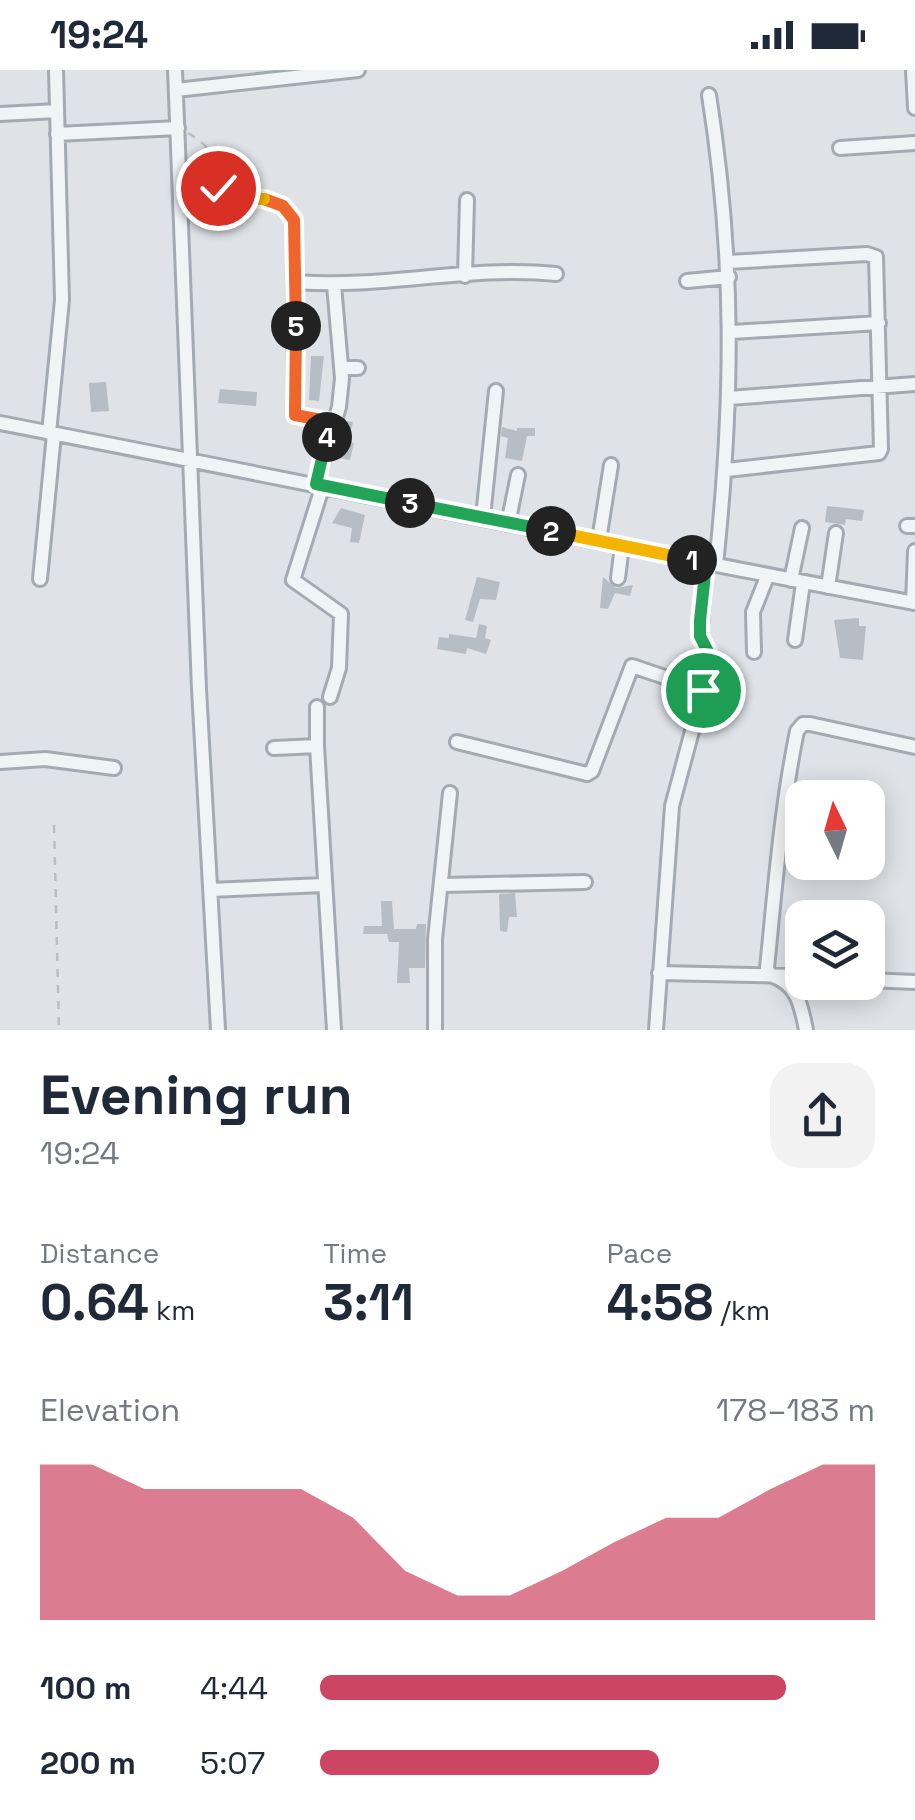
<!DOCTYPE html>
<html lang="en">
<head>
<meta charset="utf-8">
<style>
  :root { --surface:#fff; --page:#f2f2f3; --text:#1f2937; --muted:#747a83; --accent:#cc4563 }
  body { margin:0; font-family:"Space Grotesk",sans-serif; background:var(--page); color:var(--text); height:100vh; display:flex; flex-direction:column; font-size:38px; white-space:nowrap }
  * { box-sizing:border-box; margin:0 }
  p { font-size:32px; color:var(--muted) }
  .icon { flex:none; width:55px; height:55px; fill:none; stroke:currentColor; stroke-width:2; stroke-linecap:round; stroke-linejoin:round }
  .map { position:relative; height:960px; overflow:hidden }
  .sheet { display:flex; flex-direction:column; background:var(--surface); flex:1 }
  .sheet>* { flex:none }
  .needle { width:65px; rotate:355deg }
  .buttons { position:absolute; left:785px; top:710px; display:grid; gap:20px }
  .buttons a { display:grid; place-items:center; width:100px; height:100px; border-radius:20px; background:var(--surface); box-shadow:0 5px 25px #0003; font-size:50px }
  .pin { position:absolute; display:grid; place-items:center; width:85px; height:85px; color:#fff; margin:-42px; border:5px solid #fff; border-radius:50%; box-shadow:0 2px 10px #0007 }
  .km { position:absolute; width:50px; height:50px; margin:-25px; border-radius:50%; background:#222; color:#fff; font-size:28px; line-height:50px; text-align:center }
  .round { display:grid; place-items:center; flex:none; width:105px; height:105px; border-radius:30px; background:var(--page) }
  .summary { display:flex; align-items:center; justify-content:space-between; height:170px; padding:0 40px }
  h1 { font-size:55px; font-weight:600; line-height:75px }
  .stats { display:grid; grid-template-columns:repeat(3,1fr); gap:15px; height:170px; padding:10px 40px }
  .stats div { display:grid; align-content:center }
  .stats b { font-size:50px; font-weight:600 }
  .stats small { font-size:28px; font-weight:400 }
  .stats p { font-size:28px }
  .chart { height:280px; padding:20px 40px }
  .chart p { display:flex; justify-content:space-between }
  .chart svg { width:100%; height:180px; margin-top:10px; fill:var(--accent); opacity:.7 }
  ul { padding:0 40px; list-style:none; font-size:32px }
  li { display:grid; grid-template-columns:160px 120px 1fr; align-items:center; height:75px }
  li i { height:25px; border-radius:12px; background:var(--accent) }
  .status { display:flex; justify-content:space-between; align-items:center; height:70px; padding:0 50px; background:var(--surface); direction:ltr }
  .status svg { height:28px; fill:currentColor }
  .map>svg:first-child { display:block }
</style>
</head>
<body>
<div class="status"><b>19:24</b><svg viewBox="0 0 49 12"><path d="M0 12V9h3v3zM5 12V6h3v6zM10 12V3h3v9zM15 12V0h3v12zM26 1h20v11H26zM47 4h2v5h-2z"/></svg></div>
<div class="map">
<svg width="915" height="960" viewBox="0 0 915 960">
  <rect width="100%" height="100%" fill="#dfe3e8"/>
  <path fill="#b6bdc5" d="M311,286H324L319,331L309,330Z
    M106,312L109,341L91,342L89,313Z
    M220,319L257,322L256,336L218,333Z
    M345,351L353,352L348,372L354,373L350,390L334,387Z
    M502,357L517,361V358H535V366H527L522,391L505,388L508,368L501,366Z
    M827,436L864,440L862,451L846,449L845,455L825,452Z
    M341,438L365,445L359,473L350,472L352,458L332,453Z
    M477,507L500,512L496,530L480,529L473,552L465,550Z
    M603,507L616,518L633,515L630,526L615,523L608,539L600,538Z
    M859,548V556H866L863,590L840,588L834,550Z
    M479,554L487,556L485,568L491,570L486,584L467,578L466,584L437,579L439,567L449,568V564L476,568Z
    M515,823L517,847H509L507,862L500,861L499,824Z
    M381,831H392L394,859H416L417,854H426L425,898H409L410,913H397L399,872H389L387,864H363L364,856H382Z"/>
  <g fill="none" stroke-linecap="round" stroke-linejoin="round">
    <g stroke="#a4aab2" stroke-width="18">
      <path id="minor" d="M175,0L199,619L218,960
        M913,0L915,38
        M176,20L358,0
        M709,25C735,189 733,331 716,495
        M0,44L57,41
        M57,64L178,58
        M840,78L915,73
        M294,150L295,345L332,352
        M465,206L467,130
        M687,211L729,207
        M297,212C383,219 470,195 556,204
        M732,262L879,253
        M341,298H358
        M729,328L915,314
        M0,353C305,412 610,476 915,533
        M49,363L62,230L56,0
        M727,400L879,383L881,379L876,187L867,184L728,192
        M316,413L339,337L342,308L334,215
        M323,415L293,510L341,544L339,598L330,627
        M483,447L496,321
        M508,454L518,405
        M907,456H915
        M599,470L611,395
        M618,508L622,476
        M40,509L54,364
        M791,510L802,458
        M828,517L836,463
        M913,533L915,481
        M795,570L803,513
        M754,582L753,542L767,507
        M457,672L587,704L592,701L632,596L703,620
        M317,676L334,960
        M274,678L317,676V637
        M0,692L45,689L114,698
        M443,815L585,812
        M210,820L323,815
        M659,903L802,906
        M868,910L915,912
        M435,960V869L450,723
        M656,960L672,736L703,620L708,582L700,567L706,493
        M806,960C801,934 797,913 770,905L767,898C775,819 781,739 797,661L803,654H810L915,677"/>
    </g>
    <path stroke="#b9bec3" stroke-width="2.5" stroke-dasharray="8 8" stroke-linecap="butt" d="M188,63C226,85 208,100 223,127C245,128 272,125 288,143
      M54,755L59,960"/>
    <use href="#minor" stroke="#f1f4f6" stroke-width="12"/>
  </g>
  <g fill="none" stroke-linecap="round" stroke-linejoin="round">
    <g stroke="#fff" stroke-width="20">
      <path id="split-1" d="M692,490L706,494L700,551V566L708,582L703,620"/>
    </g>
    <g stroke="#fff" stroke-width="20">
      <path id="split-2" d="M551,461L692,490"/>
    </g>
    <g stroke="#fff" stroke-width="20">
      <path id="split-3" d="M410,433L551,461"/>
    </g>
    <g stroke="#fff" stroke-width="20">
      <path id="split-4" d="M327,367L316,414L410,433"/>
    </g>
    <g stroke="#fff" stroke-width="20">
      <path id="split-5" d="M296,256L295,345L332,352L327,367"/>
    </g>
    <g stroke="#fff" stroke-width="20">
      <path id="split-6" d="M264,129L283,136L294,150L296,256"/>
    </g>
    <g stroke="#fff" stroke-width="20">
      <path id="split-7" d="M218,118L223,127L264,129"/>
    </g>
    <use href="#split-1" stroke="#22a559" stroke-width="12"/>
    <use href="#split-2" stroke="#f5b400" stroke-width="12"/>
    <use href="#split-3" stroke="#22a559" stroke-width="12"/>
    <use href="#split-4" stroke="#22a559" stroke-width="12"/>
    <use href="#split-5" stroke="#f0652b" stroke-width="12"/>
    <use href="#split-6" stroke="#f0652b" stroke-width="12"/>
    <use href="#split-7" stroke="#f5b400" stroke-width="12"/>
  </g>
</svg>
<div class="buttons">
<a><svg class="needle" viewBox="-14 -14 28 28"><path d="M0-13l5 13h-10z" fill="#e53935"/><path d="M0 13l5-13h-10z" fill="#747a83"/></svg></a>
<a><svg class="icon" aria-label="layers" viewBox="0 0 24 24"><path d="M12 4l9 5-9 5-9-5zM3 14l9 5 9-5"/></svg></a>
</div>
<div class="pin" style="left:703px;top:620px;background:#1e9e55"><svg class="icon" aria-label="arrive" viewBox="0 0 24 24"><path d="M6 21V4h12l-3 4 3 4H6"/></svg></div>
<div class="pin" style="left:218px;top:118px;background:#d93025"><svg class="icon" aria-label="check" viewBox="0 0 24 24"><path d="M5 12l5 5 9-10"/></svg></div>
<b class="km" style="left:692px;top:490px">1</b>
<b class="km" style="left:551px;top:461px">2</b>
<b class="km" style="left:410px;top:433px">3</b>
<b class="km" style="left:327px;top:367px">4</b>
<b class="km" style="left:296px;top:256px">5</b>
</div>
<section class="sheet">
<div class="summary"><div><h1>Evening run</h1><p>19:24</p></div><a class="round"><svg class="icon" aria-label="share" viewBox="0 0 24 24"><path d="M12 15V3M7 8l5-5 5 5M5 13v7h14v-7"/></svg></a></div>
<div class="stats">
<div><p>Distance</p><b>0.64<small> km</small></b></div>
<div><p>Time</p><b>3:11</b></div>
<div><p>Pace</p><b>4:58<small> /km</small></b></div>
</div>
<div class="chart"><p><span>Elevation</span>178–183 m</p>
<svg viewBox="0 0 160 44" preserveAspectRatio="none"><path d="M0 44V6L10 6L20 12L30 12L40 12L50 12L60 19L70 32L80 38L90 38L100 32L110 25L120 19L130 19L140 12L150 6L160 6V44z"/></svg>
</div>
<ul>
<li><b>100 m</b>4:44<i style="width:84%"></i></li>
<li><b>200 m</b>5:07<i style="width:61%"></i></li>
</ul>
</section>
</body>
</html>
